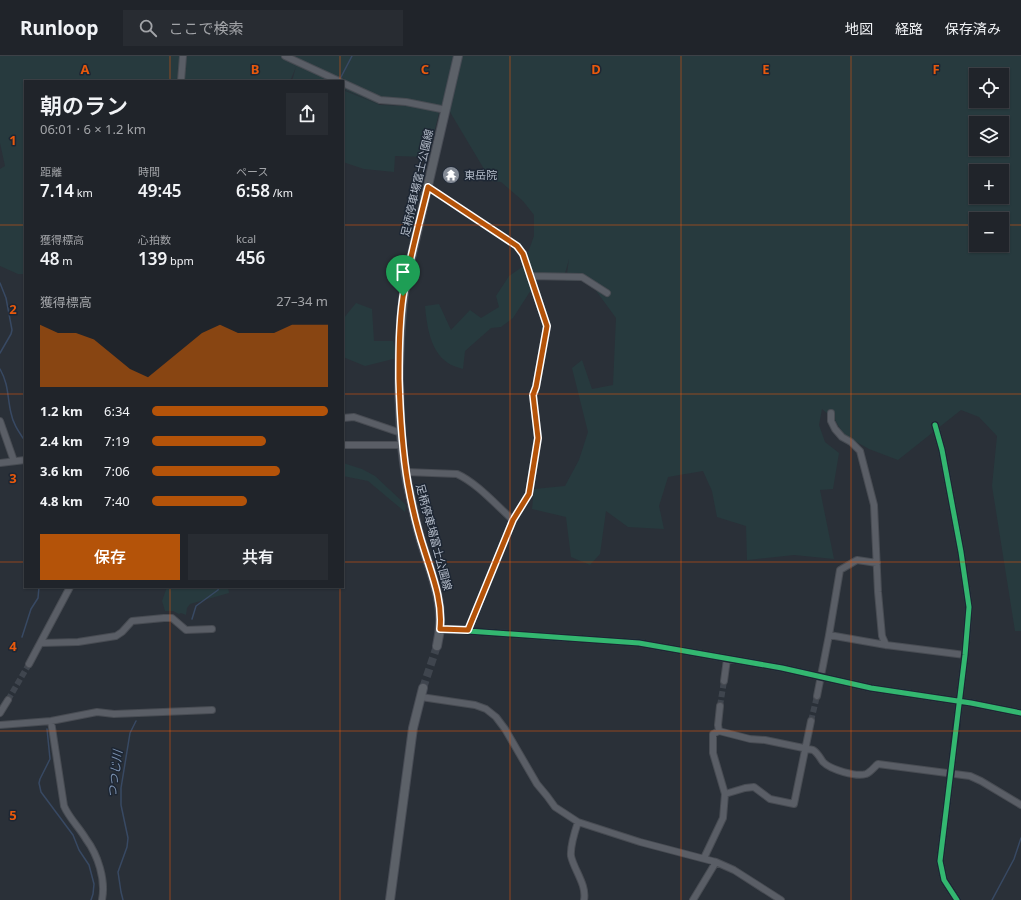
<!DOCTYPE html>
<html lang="ja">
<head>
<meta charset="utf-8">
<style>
  :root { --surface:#20242a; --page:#282c32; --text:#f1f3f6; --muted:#a2a4a8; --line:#3d4147; --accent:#b45309 }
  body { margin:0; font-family:"Noto Sans","Noto Sans JP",sans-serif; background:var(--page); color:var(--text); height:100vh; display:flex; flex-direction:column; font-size:15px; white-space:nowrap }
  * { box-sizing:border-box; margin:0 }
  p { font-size:13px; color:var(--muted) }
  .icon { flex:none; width:22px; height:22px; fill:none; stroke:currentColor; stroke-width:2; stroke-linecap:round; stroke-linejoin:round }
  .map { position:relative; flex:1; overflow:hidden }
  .drawer { position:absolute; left:24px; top:24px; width:320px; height:508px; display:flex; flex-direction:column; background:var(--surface); border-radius:0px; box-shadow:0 1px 3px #0004,0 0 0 1px var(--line) }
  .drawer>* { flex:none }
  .fabs { position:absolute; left:969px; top:12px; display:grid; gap:8px }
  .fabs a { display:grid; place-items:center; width:40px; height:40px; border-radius:0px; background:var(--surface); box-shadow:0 1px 3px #0004,0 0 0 1px var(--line); font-size:20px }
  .pin { position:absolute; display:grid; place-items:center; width:34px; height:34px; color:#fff; margin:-41px -17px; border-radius:50% 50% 50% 0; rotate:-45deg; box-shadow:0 0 4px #0007 }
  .pin .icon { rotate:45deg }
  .round { display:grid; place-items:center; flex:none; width:42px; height:42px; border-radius:0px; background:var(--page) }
  .summary { display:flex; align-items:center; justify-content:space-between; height:68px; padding:0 16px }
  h1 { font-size:22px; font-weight:600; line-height:30px }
  .stats { display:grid; grid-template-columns:repeat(3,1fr); gap:6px; height:68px; padding:4px 16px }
  .stats div { display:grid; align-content:center }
  .stats b { font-size:17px; font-weight:600 }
  .stats small { font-size:11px; font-weight:400 }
  .stats p { font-size:11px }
  .chart { height:112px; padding:8px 16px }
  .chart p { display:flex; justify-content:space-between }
  .chart svg { width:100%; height:72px; margin-top:4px; fill:var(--accent); opacity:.7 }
  .action { display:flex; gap:8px; margin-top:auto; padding:8px 16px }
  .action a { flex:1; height:46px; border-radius:0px; background:var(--accent); color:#fff; font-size:16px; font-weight:600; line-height:46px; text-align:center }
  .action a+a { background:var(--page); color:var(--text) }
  ul { padding:0 16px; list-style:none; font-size:13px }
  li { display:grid; grid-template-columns:64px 48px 1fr; align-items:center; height:30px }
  li i { height:10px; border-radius:5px; background:var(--accent) }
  header { display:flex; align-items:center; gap:24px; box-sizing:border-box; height:56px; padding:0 20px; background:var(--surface); border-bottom:1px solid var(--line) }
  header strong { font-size:19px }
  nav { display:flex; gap:22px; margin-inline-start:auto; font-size:14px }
  .search { width:280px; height:36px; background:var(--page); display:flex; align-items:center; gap:10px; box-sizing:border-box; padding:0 14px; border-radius:0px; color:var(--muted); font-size:15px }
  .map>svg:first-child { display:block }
</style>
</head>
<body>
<header>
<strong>Runloop</strong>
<div class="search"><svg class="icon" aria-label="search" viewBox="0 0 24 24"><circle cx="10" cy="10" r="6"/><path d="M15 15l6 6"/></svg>ここで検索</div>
<nav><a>地図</a><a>経路</a><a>保存済み</a></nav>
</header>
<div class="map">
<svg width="1021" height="844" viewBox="0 0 1021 844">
  <rect width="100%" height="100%" fill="#2a3038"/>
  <path fill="#273a3e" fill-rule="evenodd" d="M0,0H1021V575H1015L992,430L997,380L979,361L961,354L898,404L869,393L844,379L835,364L822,353L819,369L825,386L839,397L833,433L820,434L834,503L794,499L747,504L746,470L717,461L712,435L703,415L668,421L659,450L664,473L628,471L606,455L600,498L590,509L571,501L566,461L532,453L534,433L565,430L579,404L588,376L572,312L582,304L592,333L613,329L616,262L589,225H566L569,203L564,221L530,220L525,205L534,180V159L523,145L501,126L482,124L484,113L450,56L410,49L378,48L343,33V25H292L296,11L290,25H25V218H18L0,210V113L5,110L0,87ZM976,19H1002V45H976ZM976,67H1002V93H976ZM976,115H1002V141H976ZM976,163H1002V189H976Z
    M343,34L380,49L410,50L436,55L439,57L428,101L395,100L394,116L364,113L343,106Z
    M525,209L531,234L513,262L501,271L491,272L465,295L463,313C458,311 452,310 448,307C430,295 427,270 425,250L439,248L451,274L470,254L481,262L499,251L496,240L509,220Z
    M356,247L372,253L374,285H393L397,302L365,310L343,301V263Z
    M343,407L362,413L375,420L406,449L405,456L368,425L343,420Z
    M167,531H228L229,537L190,548L187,552L186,559L181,557L179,558L173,555H165L162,545Z"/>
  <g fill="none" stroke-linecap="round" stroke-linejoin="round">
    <path stroke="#384963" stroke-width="1.5" d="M340,23L352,0
      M0,227L6,242L12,274L11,278L0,297
      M0,313C9,329 7,340 11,357C13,368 19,376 25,385
      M192,563L196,550L218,534L219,531
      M22,581L31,553L38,542L39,531
      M47,673L50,703L40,723L39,727L41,736L73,779L79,794L89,809L94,828L93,838L91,844
      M123,844L121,836L118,816L127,791L128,782L121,749V732L130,677L136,665
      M992,844L1014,803L1021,782"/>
    <path stroke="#3f454e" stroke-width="6" stroke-dasharray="6 3" stroke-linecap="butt" d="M8,644L29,608
      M720,650L724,625
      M811,665L817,640
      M954,690L957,665"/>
    <path stroke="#3f454e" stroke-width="8" stroke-dasharray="8 4" stroke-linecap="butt" d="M423,632L437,590"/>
    <g stroke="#484c53" stroke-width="8">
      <path id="minor" d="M285,0L339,25
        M181,25L183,0
        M343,27L380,44L406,46L446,54
        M428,131L517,190L523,198L547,270L536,331L533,339L538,382L529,438L513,464L469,574
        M530,220L582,221L607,237
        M831,357V365L835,373L842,381L851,386L860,395L874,449L878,536L882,580L886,589
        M343,362L354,361L401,377
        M0,365L14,405
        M935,369L942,394L961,496L969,551L965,599L957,665
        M343,389H402
        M0,407L25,404
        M406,416L457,418C477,427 496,449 513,464
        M440,573L639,587L782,612L871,632L971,647L1021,657
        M829,579L840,514L857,504L877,507
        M41,587L78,586L116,580L122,576L132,565L164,562H172L186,574L212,573
        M29,608L70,531
        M724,625L727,603
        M817,640L829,579L886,589L965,599
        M421,641L475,649L486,653L496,661L505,673L537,728L547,740L555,751L578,766L640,786L716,806L734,814L781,844
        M0,657L8,644
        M51,665L64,750C69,762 79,771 86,783C98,799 106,824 102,844
        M0,669L51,665L97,656L114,658L212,654
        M719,675L750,683L765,684L813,694C818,697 820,702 823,706C831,714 856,721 866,718C871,716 874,711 878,708L970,720L981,725L1021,749
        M954,690L940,805L944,824L957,844
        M725,738L745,732L754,731L770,743L794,748L811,665
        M578,766C575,775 570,791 571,800C574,814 587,829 584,844
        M704,802L723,762L725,738L713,697V678L719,675L718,669L720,650
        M693,844L716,806"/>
    </g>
    <g stroke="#484c55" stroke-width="10">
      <path id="major" d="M437,590C447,549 431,519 420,481C415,464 412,447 408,430C401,397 400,361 399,327C399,292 400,259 406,224L458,0
        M390,844L413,672L423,632"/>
    </g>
    <use href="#minor" stroke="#5a5e66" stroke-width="6"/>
    <use href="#major" stroke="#5c6168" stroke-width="8"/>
    <g stroke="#1d2633" stroke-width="8">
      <path id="cycleway" d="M428,131L517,190L523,198L547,270L536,331L533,339L538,382L529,438L513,464L469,574
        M935,369L942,394L961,496L969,551L965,599L940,805L944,824L957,844
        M440,573L639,587L782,612L871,632L971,647L1021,657"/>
    </g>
    <use href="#cycleway" stroke="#33b770" stroke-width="5"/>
  </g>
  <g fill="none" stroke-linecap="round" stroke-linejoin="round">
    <g stroke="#fff" stroke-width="8">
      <path id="route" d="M428,131L517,190L523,198L547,270L536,331L533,339L538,382L529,438L513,464L468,574L440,573C443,545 432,519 424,493C417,472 412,450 408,428C402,393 400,358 399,323C399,295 399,268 403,241C409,204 419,168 428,131Z"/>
    </g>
    <use href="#route" stroke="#b45309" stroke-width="5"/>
  </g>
  <path fill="none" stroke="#e8590c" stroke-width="1" stroke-opacity="0.55" d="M170,0V25M340,0V25M510,0V844M681,0V844M851,0V844M0,169H25M343,169H976M1002,169H1021M0,338H25M343,338H1021M0,506H25M343,506H1021M170,531V844M340,531V844M0,675H1021"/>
  <defs>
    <g id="temple-disc" transform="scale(0.9)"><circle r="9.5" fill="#848b96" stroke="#1d2633"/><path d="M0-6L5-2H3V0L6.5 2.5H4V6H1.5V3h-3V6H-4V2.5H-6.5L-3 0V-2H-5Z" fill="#fff"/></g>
  </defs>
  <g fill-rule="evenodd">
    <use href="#temple-disc" x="451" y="119"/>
  </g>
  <g text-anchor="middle" stroke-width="3" stroke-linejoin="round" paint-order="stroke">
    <g font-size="11" fill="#b4bcc9" stroke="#1d2633" text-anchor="start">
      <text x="464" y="123">東岳院</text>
    </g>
    <g font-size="11" fill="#b4bcc9" stroke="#1d2633">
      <text transform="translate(417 127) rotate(-77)" y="4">足柄停車場富士公園線</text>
      <text transform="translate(434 481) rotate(75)" y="4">足柄停車場富士公園線</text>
    </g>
    <g font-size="12" font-style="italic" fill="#7c92b1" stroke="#1d2633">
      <text transform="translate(115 718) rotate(-83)" y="4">つつじ川</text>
    </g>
  </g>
  <g font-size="13" text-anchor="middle" font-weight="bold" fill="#e8590c" stroke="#1d2633" stroke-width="3" stroke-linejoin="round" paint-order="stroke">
    <text x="85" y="18">A</text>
    <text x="255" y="18">B</text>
    <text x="425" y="18">C</text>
    <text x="596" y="18">D</text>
    <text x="766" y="18">E</text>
    <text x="936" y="18">F</text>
    <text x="13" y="89">1</text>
    <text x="13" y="258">2</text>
    <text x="13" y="427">3</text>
    <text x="13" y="595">4</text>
    <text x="13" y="764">5</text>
  </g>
</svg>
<div class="fabs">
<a><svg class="icon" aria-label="locate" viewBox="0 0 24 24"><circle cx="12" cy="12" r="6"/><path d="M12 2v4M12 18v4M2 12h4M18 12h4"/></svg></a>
<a><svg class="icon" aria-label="layers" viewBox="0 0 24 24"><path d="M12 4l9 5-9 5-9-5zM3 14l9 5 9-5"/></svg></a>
<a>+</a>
<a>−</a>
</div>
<div class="pin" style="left:403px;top:240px;background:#1e9e55"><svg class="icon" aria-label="arrive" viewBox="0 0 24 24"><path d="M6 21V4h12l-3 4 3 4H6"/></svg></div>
<section class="drawer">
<div class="summary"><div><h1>朝のラン</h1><p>06:01 · 6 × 1.2 km</p></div><a class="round"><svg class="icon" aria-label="share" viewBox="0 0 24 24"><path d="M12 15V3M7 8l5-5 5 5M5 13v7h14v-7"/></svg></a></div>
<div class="stats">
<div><p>距離</p><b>7.14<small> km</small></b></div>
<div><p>時間</p><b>49:45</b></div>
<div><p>ペース</p><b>6:58<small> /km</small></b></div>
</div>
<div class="stats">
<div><p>獲得標高</p><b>48<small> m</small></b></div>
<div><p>心拍数</p><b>139<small> bpm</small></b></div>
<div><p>kcal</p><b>456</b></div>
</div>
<div class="chart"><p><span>獲得標高</span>27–34 m</p>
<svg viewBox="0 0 160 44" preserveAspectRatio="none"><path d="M0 44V6L10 11L20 11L30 15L40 24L50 33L60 38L70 29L80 20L90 11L100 6L110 11L120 11L130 11L140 6L150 6L160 6V44z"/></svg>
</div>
<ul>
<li><b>1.2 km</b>6:34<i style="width:100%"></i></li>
<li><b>2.4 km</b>7:19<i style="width:65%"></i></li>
<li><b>3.6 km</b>7:06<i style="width:73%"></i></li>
<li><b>4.8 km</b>7:40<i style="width:54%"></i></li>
</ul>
<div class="action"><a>保存</a><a>共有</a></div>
</section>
</div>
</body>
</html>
